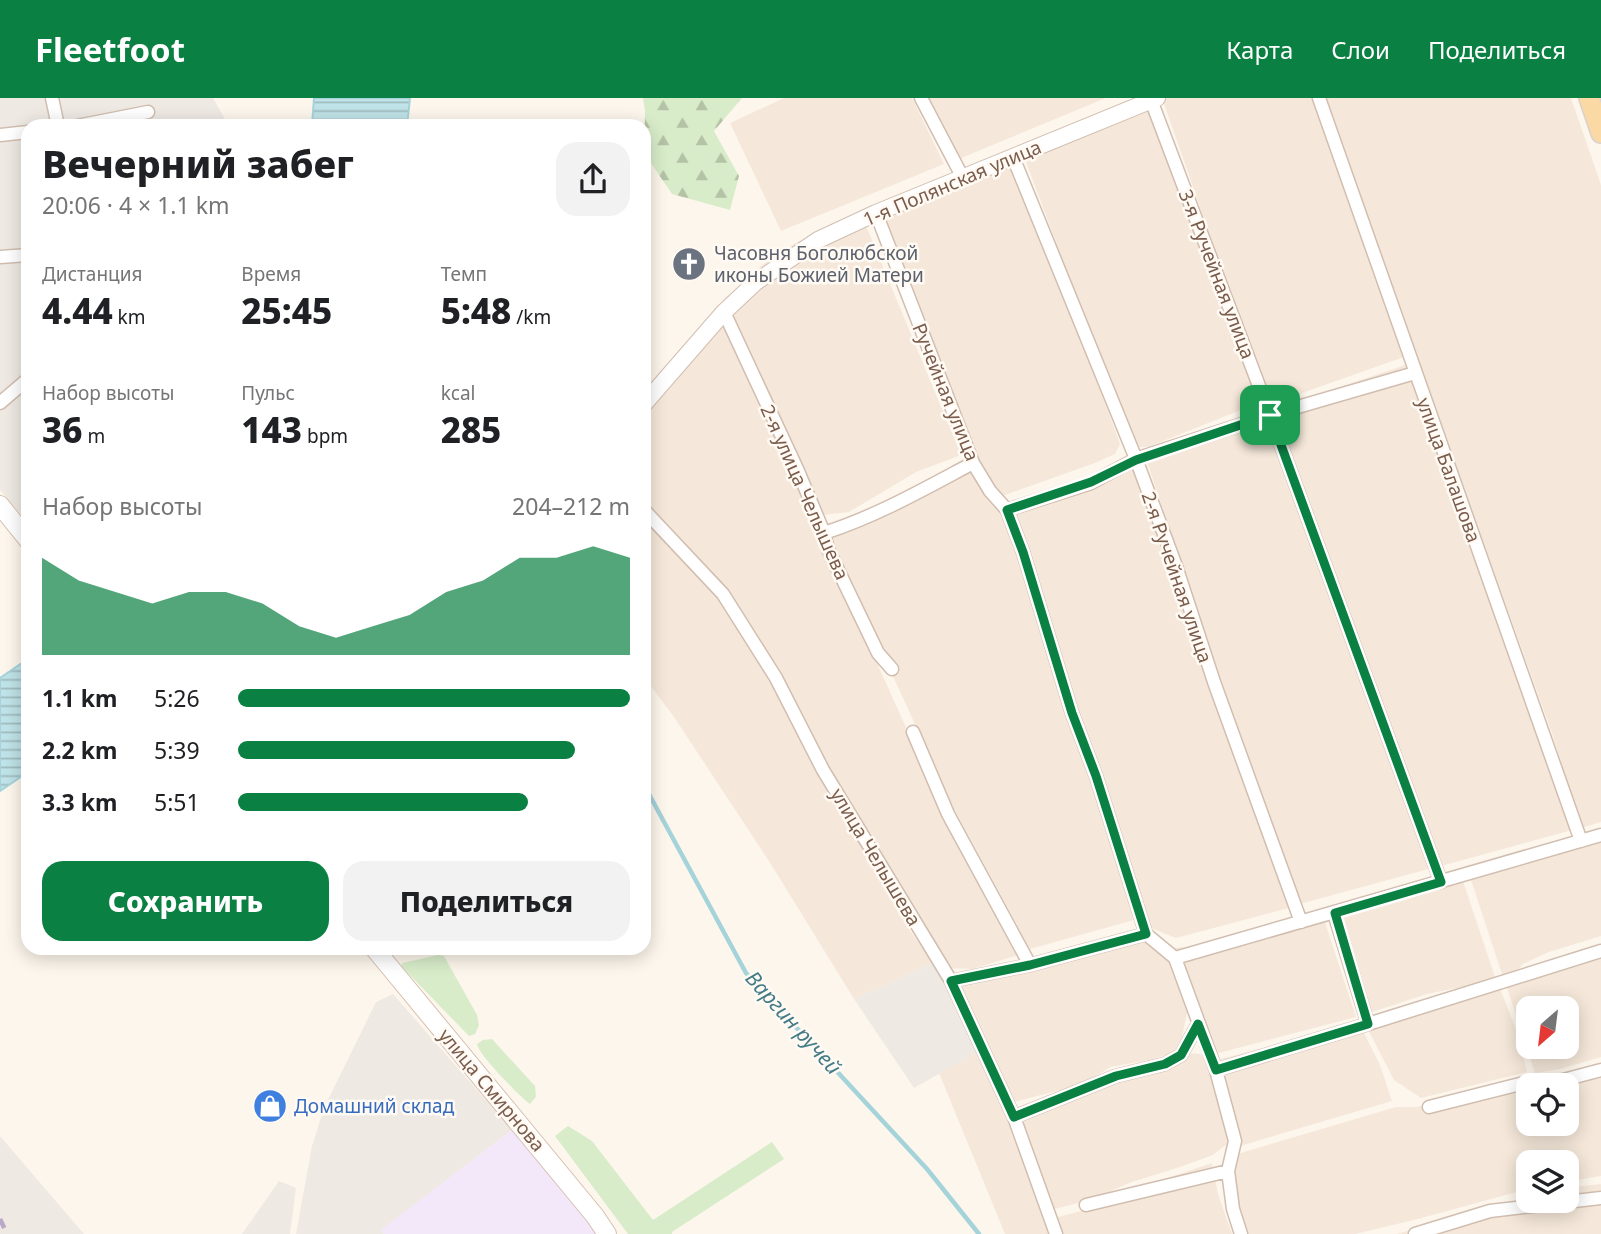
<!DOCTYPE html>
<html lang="ru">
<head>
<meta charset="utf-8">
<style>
  :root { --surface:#fff; --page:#f2f2f2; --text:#202124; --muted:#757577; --accent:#0b8043 }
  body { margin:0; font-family:"Noto Sans",sans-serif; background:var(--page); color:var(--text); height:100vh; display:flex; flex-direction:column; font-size:26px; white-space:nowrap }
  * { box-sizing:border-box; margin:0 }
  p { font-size:23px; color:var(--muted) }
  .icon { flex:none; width:38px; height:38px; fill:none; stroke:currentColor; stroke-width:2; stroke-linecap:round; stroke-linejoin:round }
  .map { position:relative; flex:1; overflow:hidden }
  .panel { position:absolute; left:21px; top:21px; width:630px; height:836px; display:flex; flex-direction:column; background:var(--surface); border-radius:21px; box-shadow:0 4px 18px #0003 }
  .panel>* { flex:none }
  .needle { width:46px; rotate:208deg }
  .buttons { position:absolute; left:1516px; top:898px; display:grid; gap:14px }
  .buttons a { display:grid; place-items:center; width:63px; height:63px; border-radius:14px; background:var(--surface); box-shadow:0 4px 18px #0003; font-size:35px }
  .pin { position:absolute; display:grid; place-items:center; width:60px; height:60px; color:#fff; margin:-30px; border-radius:14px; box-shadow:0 4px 10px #0006 }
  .round { display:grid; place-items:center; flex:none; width:74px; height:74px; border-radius:21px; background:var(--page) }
  .overview { display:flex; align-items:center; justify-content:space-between; height:119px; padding:0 21px }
  h1 { font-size:38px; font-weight:800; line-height:52px }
  .metrics { display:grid; grid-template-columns:repeat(3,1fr); gap:10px; height:119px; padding:7px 21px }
  .metrics div { display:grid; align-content:center }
  .metrics b { font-size:35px; font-weight:800 }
  .metrics small { font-size:19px; font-weight:400 }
  .metrics p { font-size:19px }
  .chart { height:196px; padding:14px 21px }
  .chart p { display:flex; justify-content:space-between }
  .chart svg { width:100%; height:126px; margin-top:7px; fill:var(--accent); opacity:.7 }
  .action { display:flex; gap:14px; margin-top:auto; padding:14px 21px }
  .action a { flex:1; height:80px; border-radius:21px; background:var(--accent); color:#fff; font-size:28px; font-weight:800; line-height:80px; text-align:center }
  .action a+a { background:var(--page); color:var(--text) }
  ul { padding:0 21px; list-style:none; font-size:23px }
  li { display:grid; grid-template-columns:112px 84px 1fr; align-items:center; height:52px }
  li i { height:18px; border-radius:9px; background:var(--accent) }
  header { display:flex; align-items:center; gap:42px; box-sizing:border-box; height:98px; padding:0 35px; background:var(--accent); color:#fff }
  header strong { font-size:33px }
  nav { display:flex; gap:38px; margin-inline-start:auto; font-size:24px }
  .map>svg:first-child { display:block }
</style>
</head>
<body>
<header>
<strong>Fleetfoot</strong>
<nav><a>Карта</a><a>Слои</a><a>Поделиться</a></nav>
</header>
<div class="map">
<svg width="1601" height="1136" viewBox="0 0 1601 1136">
  <defs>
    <pattern id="forest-firs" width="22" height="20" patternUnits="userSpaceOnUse" patternTransform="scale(1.75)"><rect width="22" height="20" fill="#d8ecc9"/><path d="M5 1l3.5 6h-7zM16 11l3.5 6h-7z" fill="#b4c2a5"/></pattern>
    <pattern id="water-rules" width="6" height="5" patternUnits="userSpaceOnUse" patternTransform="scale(1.75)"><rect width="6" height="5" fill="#bfe3e8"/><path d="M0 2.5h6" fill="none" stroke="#a0bbbe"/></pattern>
  </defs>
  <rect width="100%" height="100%" fill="#fdf6ec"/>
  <path fill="#f5e8da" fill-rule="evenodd" d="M784,0H912L944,66L781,133L730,25Z
    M925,0H1106L954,63Z
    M1151,0L1261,304L1148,349H1132L1022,53Z
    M1162,0H1316L1404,259L1282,302L1268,303Z
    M1324,0H1571L1601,87V724L1581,730L1553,638Z
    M1014,56L1120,346L1115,356L1095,365L1002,398L987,383L869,113Z
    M862,118L961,357L916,374L849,414L823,417L723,202L775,156L810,138Z
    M718,214L818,421V447L872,554L945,716L1022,856L972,871L944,870L914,828L727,492L644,407V299Z
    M1408,266L1572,732L1441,768L1272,312Z
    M1263,310L1432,770L1296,807L1145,358Z
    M963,365L990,401L1007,420L1134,822L1030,851L952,707L864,515L828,443L827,426L853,421L882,404Z
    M1139,365L1289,810L1176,840L1146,828L1012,407Z
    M644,419L716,495L758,554L906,827L933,865L854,901L769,763L674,619L644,579Z
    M1601,734V838L1549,854L1523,866L1514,876L1503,879L1468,773Z
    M1460,774L1496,882L1427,896L1363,917L1327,810Z
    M1321,812L1356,919L1215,956L1174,850L1187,849Z
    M1126,833L1162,842L1189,906L1182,939L1174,954L1154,961L1111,969L1080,987L1010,1005L952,887L976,877Z
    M1601,848V959L1560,971L1535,975L1506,887L1530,871L1569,856ZM1528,910H1566V948H1528Z
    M1499,888L1517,934L1527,974L1421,1000L1394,982L1364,924Z
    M1359,925L1380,967L1392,1003L1240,1048L1217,962Z
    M979,953L994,984L1053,1136H1005L939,975Z
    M1189,955L1200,956L1209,961L1225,1019L1227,1046L1213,1057L1183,1068L1132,1084L1087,1103L1054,1111L1039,1079L1013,1011Z
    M1601,967V1078L1566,1084V1064H1528V1091L1418,1121L1355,1136H1242L1230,1097L1234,1057L1396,1009H1417L1502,989L1545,983ZM1528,987H1566V1026H1528Z
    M1212,1065L1218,1096L1232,1136H1059L1054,1120L1093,1110L1129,1093Z
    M1601,1086V1136H1396L1528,1101V1102H1566V1090Z"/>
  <path fill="#efe9e4" d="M0,0H213L229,28H28V424L0,392Z
    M933,865L979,953L914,990L854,901Z
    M393,896L512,1032L382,1132L384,1136H296L312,1048L324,1010L376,904Z
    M0,1038L84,1136H0Z
    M279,1083L296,1090L290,1136H242Z"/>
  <path fill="#f3e8fa" d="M512,1032L565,1093L597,1136H384L381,1132Z"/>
  <path fill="#d8ecc9" d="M438,857L444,858L477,917L479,927L475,936L469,938L401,868L402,865Z
    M492,941L535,988L536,999L530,1006C520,999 478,956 477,946L483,942Z
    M568,1028L592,1043L653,1122L772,1044L784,1061L672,1134V1136H628L555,1038Z"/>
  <path fill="url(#forest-firs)" d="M643,0H742L714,33L739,78L730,112L672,96L644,55L645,13Z"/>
  <path fill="url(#water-rules)" stroke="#a5d3da" stroke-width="2" d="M314,0H410L407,28H312Z
    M28,561V674L0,693V580Z"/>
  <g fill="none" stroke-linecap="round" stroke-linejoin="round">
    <path stroke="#a5d3da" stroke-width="4.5" d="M644,687L746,875L927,1071L979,1136"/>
    <g stroke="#d1beb0" stroke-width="15">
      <path id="minor" d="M52,0L58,28
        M921,0L963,80
        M1319,0L1581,743
        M1151,2L1270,317L1441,784
        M77,28L148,14
        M0,37L28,34
        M1013,59L1136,361L1176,468L1214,584L1301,824
        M876,115L973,365L990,393L1007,412L1023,454L1072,615L1096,678L1146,836L1175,860L1216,972L1235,1043L1228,1073L1233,1111L1241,1136
        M0,159L28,157
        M724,214L798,373L824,435L828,451L878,555L892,571
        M0,305L28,281
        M644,412L723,496L776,580L823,672L951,883L1014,1019L1056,1136
        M1007,412L1091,385L1136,361L1270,317L1415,275
        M824,435C877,418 924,391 973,365
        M913,634L948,716L1030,867
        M1334,815L1368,926
        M1175,860L1601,737
        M951,883L1030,867L1146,836
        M1216,972L1368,926L1601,853
        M1429,1009L1532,983L1552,985L1601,972
        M1014,1019L1116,978L1165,966L1181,957L1198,926
        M1086,1107L1228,1073
        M1415,1136L1490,1113L1601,1100"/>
    </g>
    <g stroke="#d1beb0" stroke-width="18">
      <path id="tertiary" d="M644,306L724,214L756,184L818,142L876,115L1157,0"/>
    </g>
    <g stroke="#d6c0b0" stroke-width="20">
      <path id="secondary" d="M0,407L28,442
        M374,850L595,1118L607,1136"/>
    </g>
    <g stroke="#dad1cd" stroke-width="22">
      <path id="primary" d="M1589,0L1601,35"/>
    </g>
    <use href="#minor" stroke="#fff" stroke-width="12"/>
    <use href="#tertiary" stroke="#fff" stroke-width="16"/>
    <use href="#secondary" stroke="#fff" stroke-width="18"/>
    <use href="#primary" stroke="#fbd9a5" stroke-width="19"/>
    <path stroke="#b9a8c9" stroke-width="4.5" stroke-dasharray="10 7" stroke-linecap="butt" d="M0,1121L7,1136"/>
  </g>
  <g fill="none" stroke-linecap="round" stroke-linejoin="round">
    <g stroke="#fff" stroke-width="14">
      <path id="route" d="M1270,317L1441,784L1335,815L1368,926L1216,972L1198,926L1181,957L1165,966L1116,978L1014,1019L951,883L1030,867L1146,836L1096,678L1072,615L1023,454L1007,412L1091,384L1136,362Z"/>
    </g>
    <use href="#route" stroke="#0b8043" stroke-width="9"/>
  </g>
  <defs>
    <g id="church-disc" transform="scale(1.75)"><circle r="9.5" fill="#6b7280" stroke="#fffaf3"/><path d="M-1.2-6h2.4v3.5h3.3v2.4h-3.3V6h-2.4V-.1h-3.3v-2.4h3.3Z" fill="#fff"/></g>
    <g id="shop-disc" transform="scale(1.75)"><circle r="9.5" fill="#3f7fe0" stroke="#fffaf3"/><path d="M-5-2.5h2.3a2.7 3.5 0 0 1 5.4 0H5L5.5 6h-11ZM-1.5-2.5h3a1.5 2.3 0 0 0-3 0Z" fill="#fff"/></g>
  </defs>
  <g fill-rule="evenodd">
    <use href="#church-disc" x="689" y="166"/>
    <use href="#shop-disc" x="270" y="1008"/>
  </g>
  <g text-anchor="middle" stroke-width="5" stroke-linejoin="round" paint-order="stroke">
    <g font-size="19" fill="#7a5c4d" stroke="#fffaf3">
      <text transform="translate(952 85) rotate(-23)" y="7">1-я Полянская улица</text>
      <text transform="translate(1217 176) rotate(69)" y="7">3-я Ручейная улица</text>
      <text transform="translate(946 294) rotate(68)" y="7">Ручейная улица</text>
      <text transform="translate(1449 372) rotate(70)" y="7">улица Балашова</text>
      <text transform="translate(805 394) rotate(66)" y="7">2-я улица Челышева</text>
      <text transform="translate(1177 479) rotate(71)" y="7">2-я Ручейная улица</text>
      <text transform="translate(876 759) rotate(59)" y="7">улица Челышева</text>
      <text transform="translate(492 992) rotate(50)" y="7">улица Смирнова</text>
    </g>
    <g font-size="19" fill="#5b616d" stroke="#fffaf3" text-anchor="start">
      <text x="714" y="162">Часовня Боголюбской<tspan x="714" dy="22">иконы Божией Матери</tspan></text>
    </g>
    <g font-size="19" fill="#366cbe" stroke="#fffaf3" text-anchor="start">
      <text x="294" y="1015">Домашний склад</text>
    </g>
    <g font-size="21" font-style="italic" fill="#437c86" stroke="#fffaf3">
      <text transform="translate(793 925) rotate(48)" y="7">Варгин ручей</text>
    </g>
  </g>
</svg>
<div class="buttons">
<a><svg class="needle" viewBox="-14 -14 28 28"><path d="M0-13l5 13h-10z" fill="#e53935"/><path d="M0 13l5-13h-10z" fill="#757577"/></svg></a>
<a><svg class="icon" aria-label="locate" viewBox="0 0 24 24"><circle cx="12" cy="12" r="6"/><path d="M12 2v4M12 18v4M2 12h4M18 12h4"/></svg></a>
<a><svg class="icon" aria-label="layers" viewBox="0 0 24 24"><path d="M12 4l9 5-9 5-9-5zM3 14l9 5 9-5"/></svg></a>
</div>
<div class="pin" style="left:1270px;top:317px;background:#1e9e55"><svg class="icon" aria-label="arrive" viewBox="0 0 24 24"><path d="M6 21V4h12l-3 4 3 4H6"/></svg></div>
<section class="panel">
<div class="overview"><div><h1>Вечерний забег</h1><p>20:06 · 4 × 1.1 km</p></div><a class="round"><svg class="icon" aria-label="share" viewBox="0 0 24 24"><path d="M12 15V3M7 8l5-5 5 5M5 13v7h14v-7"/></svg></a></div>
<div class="metrics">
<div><p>Дистанция</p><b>4.44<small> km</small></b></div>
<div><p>Время</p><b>25:45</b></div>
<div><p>Темп</p><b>5:48<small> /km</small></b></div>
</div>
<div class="metrics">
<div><p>Набор высоты</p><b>36<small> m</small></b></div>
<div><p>Пульс</p><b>143<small> bpm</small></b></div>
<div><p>kcal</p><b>285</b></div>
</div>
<div class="chart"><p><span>Набор высоты</span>204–212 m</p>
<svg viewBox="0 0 160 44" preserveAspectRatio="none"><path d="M0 44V10L10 18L20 22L30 26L40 22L50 22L60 26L70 34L80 38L90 34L100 30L110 22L120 18L130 10L140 10L150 6L160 10V44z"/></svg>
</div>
<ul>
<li><b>1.1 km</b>5:26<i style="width:100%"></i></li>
<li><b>2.2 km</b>5:39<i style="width:86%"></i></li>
<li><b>3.3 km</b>5:51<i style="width:74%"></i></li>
</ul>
<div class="action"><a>Сохранить</a><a>Поделиться</a></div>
</section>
</div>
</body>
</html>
